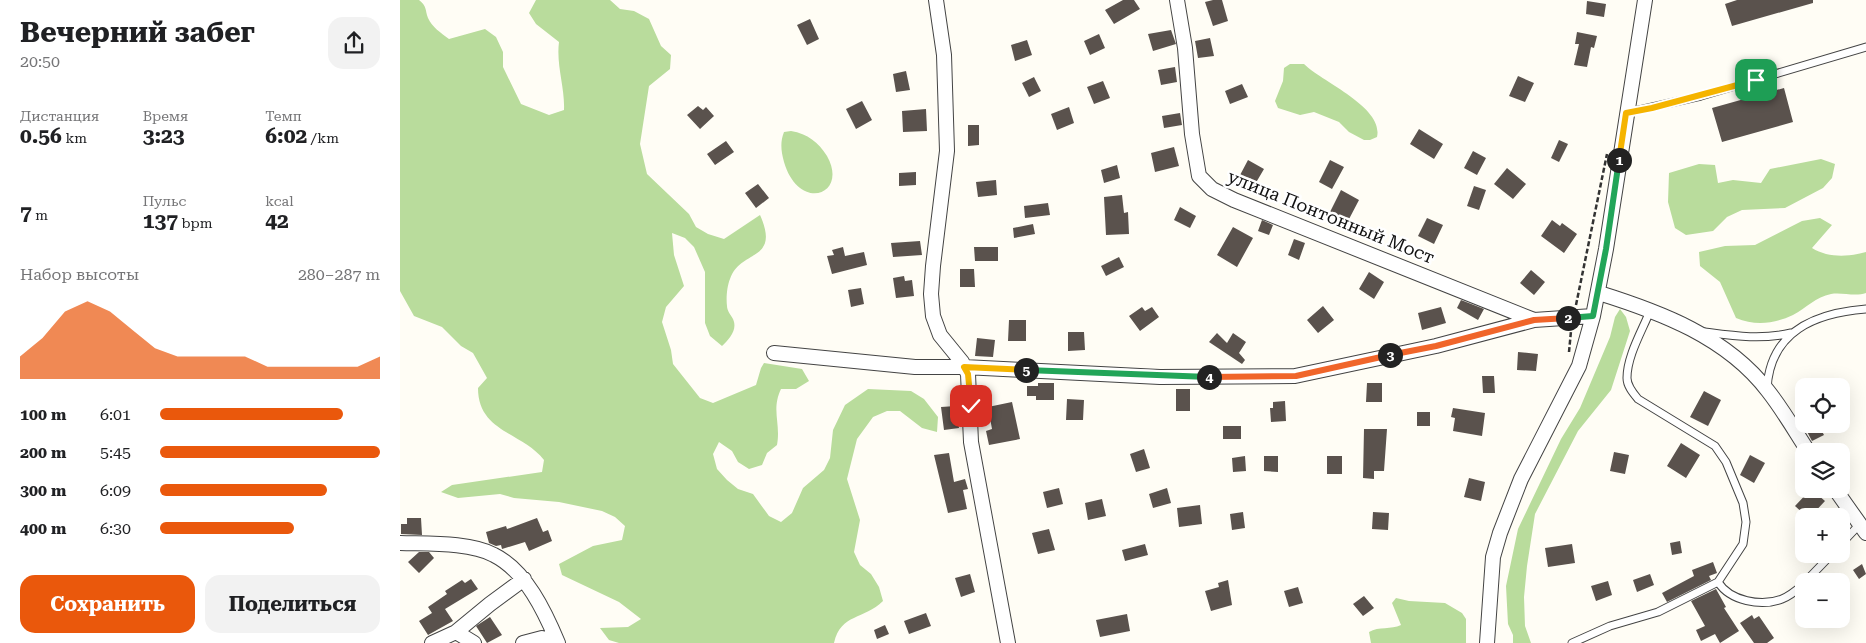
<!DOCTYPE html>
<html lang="ru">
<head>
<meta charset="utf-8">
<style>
  :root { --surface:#fff; --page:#f2f2f2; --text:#202124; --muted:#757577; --accent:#ea580c }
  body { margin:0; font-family:"Roboto Serif",serif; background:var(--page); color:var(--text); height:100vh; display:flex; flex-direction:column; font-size:19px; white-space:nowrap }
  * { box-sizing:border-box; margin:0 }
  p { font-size:16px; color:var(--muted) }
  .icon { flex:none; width:28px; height:28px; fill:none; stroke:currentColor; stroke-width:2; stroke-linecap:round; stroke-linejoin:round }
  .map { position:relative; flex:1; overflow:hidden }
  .drawer { display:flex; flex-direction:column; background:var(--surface); width:400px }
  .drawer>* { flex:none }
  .fabs { position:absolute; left:1395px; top:378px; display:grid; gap:10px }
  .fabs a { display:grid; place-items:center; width:55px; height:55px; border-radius:10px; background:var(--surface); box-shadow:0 5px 20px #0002; font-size:25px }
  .pin { position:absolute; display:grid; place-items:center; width:42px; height:42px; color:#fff; margin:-21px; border-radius:10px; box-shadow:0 2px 8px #0006 }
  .km { position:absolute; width:25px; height:25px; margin:-12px; border-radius:50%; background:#222; color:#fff; font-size:14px; line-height:25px; text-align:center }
  .round { display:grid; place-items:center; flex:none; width:52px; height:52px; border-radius:15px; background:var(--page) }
  .headline { display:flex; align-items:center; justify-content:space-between; height:85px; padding:0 20px }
  h1 { font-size:28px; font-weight:700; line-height:38px }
  .metrics { display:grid; grid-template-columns:repeat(3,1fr); gap:8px; height:85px; padding:5px 20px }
  .metrics div { display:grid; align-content:center }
  .metrics b { font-size:21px; font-weight:700 }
  .metrics small { font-size:14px; font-weight:400 }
  .metrics p { font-size:14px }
  .chart { height:140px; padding:10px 20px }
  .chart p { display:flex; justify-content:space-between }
  .chart svg { width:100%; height:90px; margin-top:5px; fill:var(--accent); opacity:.7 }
  .primary-button { display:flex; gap:10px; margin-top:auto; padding:10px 20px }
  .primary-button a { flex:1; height:58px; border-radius:15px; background:var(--accent); color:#fff; font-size:20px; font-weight:700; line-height:58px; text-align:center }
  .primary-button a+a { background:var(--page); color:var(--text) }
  ul { padding:0 20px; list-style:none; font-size:16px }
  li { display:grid; grid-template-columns:80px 60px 1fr; align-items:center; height:38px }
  li i { height:12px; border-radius:6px; background:var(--accent) }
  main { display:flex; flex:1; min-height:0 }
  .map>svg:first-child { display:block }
</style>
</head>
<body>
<main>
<section class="drawer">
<div class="headline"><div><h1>Вечерний забег</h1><p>20:50</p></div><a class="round"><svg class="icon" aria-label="share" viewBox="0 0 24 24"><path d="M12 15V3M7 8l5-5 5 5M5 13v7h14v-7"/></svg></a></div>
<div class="metrics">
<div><p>Дистанция</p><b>0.56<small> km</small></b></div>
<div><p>Время</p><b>3:23</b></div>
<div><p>Темп</p><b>6:02<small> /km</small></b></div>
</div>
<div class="metrics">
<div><b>7<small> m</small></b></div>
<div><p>Пульс</p><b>137<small> bpm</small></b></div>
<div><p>kcal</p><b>42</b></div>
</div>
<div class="chart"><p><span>Набор высоты</span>280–287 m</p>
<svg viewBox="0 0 160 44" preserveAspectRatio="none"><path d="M0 44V33L10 24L20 11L30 6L40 11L50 20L60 29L70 33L80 33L90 33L100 33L110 38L120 38L130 38L140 38L150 38L160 33V44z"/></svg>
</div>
<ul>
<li><b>100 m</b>6:01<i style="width:83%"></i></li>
<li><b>200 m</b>5:45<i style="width:100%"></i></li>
<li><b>300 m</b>6:09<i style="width:76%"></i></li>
<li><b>400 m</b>6:30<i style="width:61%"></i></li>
</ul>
<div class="primary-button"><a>Сохранить</a><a>Поделиться</a></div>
</section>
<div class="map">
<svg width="1466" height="643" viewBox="0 0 1466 643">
  <rect width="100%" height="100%" fill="#fffdf5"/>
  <path fill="#b9dc9c" d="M0,0H19C27,6 25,10 28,18C32,27 41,33 49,39L85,29L96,37L103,52V67L121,104L149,115L164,110C165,87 156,65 159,42L136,24L129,13L136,0H210L220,9L234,11L249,19L261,46L271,55L270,69L249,86L240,144L247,174L289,214L296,227L308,234L324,239L360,215C381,262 340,249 330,279C327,286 326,298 327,306C327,311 331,315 333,319C338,330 329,339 322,346L310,336L305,323V272L294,247L285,238L272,233L274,255L284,286L266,307L262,322L271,350L273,364L300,398L313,403L356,385L361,368L364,363L402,369L409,381L396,389H381C371,410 381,423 377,445L367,453L362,465L349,469L338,462L332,451L319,442L313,454L317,469L327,480L338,489L353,494L369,516L381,522L392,513L403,488L424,470L430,458L433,430L445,405L468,389L511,391L524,399L538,417L537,432L522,428L500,411H487L473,417L457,439L447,479L460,520L454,552L460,565L471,574L479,587L483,601C464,620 441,613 434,643H219L209,640L200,628L228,627L241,619L219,602L162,575L159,564L193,546L222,540L225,526L215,517L202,511L159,502L114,498L100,494L58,498L41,492L52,485L142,472L144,460C122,432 78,432 78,388L87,378L73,353L61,346L42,327L14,316L0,291Z
    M890,64H904C922,82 984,107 977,137L970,140H964L949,132L939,122L914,112L900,115L878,108L875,101L883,81L884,68Z
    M391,131C408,134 418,142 427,156C449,195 399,213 384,162C381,151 380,142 384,132Z
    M1421,159L1435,164L1432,178L1423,188L1385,208L1342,210L1327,217L1313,231L1286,235L1275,228L1268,202L1269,173L1299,164L1315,165L1318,183L1333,180L1361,183L1370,169Z
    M1420,218L1432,225L1412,248C1428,258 1448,257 1466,252V293C1455,297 1442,292 1431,294C1416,297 1406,308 1393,315C1374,324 1355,326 1336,318L1320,282L1300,266L1299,252L1325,246L1355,245L1402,221Z
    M1220,309L1226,317L1230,331L1211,390L1178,431L1135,514L1127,566L1124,597L1125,626L1131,643H1113V635L1108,624L1106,586L1118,529L1161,439L1180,408L1210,337L1215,317Z
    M996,598L1009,601L1045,603L1062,613L1066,619V643H971L969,632C979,626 991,630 1001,625L992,603Z"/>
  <path fill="#5a524d" d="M723,0H734L740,9L714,24L705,10Z
    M813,0H822L828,21L813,26L805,2Z
    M1337,0H1413V3L1332,26L1325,4Z
    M1187,1L1206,4L1204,17L1186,14Z
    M410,19L419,39L407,45L397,25Z
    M771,30L776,44L753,51L748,34Z
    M1177,32L1197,36L1194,48L1191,47L1187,67L1174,65L1179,44H1175Z
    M699,34L705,48L690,55L684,41Z
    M810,38L814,56L798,58L795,41Z
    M627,40L632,55L615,61L611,45Z
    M775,67L777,82L761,85L758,70Z
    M506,71L510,90L496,92L493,74Z
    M1118,76L1134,83L1125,102L1109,96Z
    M634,77L641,91L629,97L622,83Z
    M703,81L710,98L694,104L687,87Z
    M842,84L848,97L830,104L825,91Z
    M1384,88L1393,122L1322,142L1312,108Z
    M462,101L472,120L456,129L446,109Z
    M298,106L303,110L306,107L314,116L300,129L287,115Z
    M669,107L674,123L657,130L651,114Z
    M526,109L527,131L503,132L502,111Z
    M780,113L782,125L764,128L762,116Z
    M568,125H579V145L568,146Z
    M1019,129L1043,144L1034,159L1010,144Z
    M1159,140L1168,144L1159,162L1151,158Z
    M326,141L334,152L315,165L307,154Z
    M774,147L779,166L755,172L751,153Z
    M1073,151L1086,158L1077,175L1064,168Z
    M848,160L864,169L854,186L839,177Z
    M930,160L944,167L932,189L919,182Z
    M717,165L720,178L704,183L701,170Z
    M1107,168L1126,184L1113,199L1094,184Z
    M516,172V185L499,186V173Z
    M596,180L597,195L578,197L576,182Z
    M358,184L369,198L356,208L345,193Z
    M1074,186L1086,190L1079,210L1067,206Z
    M941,190L959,200L948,221L930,212Z
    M722,195L724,213L728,212L729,234L706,235L704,197Z
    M648,203L650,215L625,218L624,206Z
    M780,207L796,216L790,228L774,220Z
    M1027,218L1043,225L1034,244L1018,236Z
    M862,220L873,225L869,235L858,231Z
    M1152,220L1160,226L1162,223L1177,234L1164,253L1141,236Z
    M633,224L635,234L614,238L613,228Z
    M833,227L853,238L837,267L817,255Z
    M894,239L905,243L899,260L888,255Z
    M520,241L522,255L493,257L491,243Z
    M443,247L445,256L464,252L467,265L432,274L427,256L434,255L432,250Z
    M574,247H598V261H575Z
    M719,257L724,267L706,276L701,266Z
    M560,269H574L575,287H560Z
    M1131,270L1145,282L1134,295L1120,283Z
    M969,272L984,282L974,299L959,289Z
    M504,276L505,281L512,280L514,296L496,298L493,278Z
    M461,288L464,304L451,307L448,290Z
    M1061,300L1084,309L1078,320L1057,308Z
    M923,306L934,320L918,333L907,320Z
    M742,307L745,311L752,307L759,317L740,331L729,316Z
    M1041,307L1046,323L1022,330L1018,313Z
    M609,320H626V341H608Z
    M668,332H684L685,350L668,351Z
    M817,333L827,343L833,333L846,342L839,353L845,360L842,364L809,342Z
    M577,338L595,340L593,357L575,356Z
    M1118,352L1138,354L1136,371L1117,370Z
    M1082,376H1094L1095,393H1083Z
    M638,383H654V400H636V396H627V386H638Z
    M967,383H982V402H966Z
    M776,389H790V411H776Z
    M1304,391L1321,400L1308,426L1290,417Z
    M667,399L684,400L683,420H666Z
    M885,401L886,421L871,422L870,408H873V402Z
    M612,402L620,439L589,445L586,431L592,429L588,407Z
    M556,406L559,428L544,430L541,407Z
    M1053,408L1085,413L1082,436L1053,431L1055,418L1051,417Z
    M1017,412H1030V426H1017Z
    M1403,424H1418L1424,435L1412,441Z
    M823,426H841V439H823Z
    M964,429H987L984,471H974V479L963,478Z
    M1281,443L1300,455L1286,478L1267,466Z
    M744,449L750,468L736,472L730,454Z
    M1214,452L1229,455L1225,474L1210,471Z
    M549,453L554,482L565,479L568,489L563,490L567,509L548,513L534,455Z
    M1350,455L1365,463L1354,483L1340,475Z
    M845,456L846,471L833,472L832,458Z
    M864,456H878V472L864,471Z
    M927,456H942V474H927Z
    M1069,478L1085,482L1081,501L1064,497Z
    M659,488L663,504L647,508L643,492Z
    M767,488L771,503L753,508L749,494Z
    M1411,489L1425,501L1411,516H1406L1395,506Z
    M702,499L706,516L688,520L685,503Z
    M800,505L802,524L779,527L777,508Z
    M843,512L845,528L832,530L830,514Z
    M973,512L989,513L988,530L972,529Z
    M7,518H21L22,535L1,534V524H7Z
    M137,518L143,532L148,530L152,541L129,551L125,542L102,549L101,545L96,546L89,543L86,532L106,526L107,529Z
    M649,529L655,550L638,554L632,533Z
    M1280,541L1282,553L1272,555L1270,543Z
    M745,544L748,555L725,561L722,550Z
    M1172,544L1175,563L1148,567L1145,548Z
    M19,552H29L34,558L19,573L8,562Z
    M1313,562L1317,573L1309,576L1311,580L1267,602L1262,593L1294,576L1292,570Z
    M1462,564L1466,574L1459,579L1453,570Z
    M570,574L575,592L561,597L555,578Z
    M1250,574L1254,585L1237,592L1233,580Z
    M71,579L78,589L45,609L53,621L28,635L19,621L32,613L28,607L47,594L45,591L62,580L65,583Z
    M828,580L832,605L811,611L805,591L819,587L818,583Z
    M1208,581L1212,595L1196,601L1191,586Z
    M898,587L903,603L889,607L884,591Z
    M1316,589L1326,607L1324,608L1339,631L1320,643L1315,634L1301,641L1296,630L1305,626L1291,601Z
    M964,596L974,608L963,616L953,604Z
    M526,613L531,626L509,634L504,621Z
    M727,614L730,631L700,637L696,620Z
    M1352,615L1354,619L1359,616L1374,638L1367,643H1354L1340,623Z
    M90,617L102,635L87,643L76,626Z
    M485,625L489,634L477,639L474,630Z"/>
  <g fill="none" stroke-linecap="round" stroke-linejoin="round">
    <g stroke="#444" stroke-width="9">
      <path id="lane" d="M1226,113L1301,96L1466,47
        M1250,311C1242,331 1227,356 1227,378C1227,386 1233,393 1238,399L1315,446L1326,462L1343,503L1346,522L1343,544L1318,582
        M1305,332C1335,336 1361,340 1391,333
        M1367,389C1370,331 1415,313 1466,309
        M1441,544L1460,524
        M1406,581L1432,554
        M1172,643L1210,626L1258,612L1318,582C1330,601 1361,607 1382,599C1390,596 1397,590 1404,584"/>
    </g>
    <g stroke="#444" stroke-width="16">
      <path id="street" d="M536,0L544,55L547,151L533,266L531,294L533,316L540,335L562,362L568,374L571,442L608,643
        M777,0L785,48L792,134L799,176L812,189L834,200L1134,320
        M1199,293C1260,312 1327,337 1368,391C1383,410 1395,431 1408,451
        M374,353L515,367H564L760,377L895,376L1036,346L1134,320L1193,316
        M1435,489L1466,533
        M0,543C27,544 70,542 94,555C126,571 145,612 158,643
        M56,632L90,604L124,579
        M32,643L56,632L74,643
        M123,643L142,638L157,641
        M1087,643L1093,557L1100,533L1121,479L1179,366L1193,316L1206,249L1245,0"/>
    </g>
    <path stroke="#333" stroke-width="2.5" stroke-dasharray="5 2.5" stroke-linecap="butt" d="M1176,305L1207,154
      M1169,352L1171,331"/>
    <use href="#lane" stroke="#fff" stroke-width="7"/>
    <use href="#street" stroke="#fff" stroke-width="14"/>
  </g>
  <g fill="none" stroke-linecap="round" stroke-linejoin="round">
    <g stroke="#fff" stroke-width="10">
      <path id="split-1" d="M1219,160L1226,113L1252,108L1356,80"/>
    </g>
    <g stroke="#fff" stroke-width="10">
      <path id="split-2" d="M1168,318L1193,316L1206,249L1219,160"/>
    </g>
    <g stroke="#fff" stroke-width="10">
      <path id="split-3" d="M990,355L1036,346L1134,320L1168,318"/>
    </g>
    <g stroke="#fff" stroke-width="10">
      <path id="split-4" d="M809,377L896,376L990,355"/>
    </g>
    <g stroke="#fff" stroke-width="10">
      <path id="split-5" d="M626,370L809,377"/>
    </g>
    <g stroke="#fff" stroke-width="10">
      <path id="split-6" d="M571,406L568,374L564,367L626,370"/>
    </g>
    <use href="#split-1" stroke="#f5b400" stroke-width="6"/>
    <use href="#split-2" stroke="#22a559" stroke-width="6"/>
    <use href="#split-3" stroke="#f0652b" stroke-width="6"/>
    <use href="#split-4" stroke="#f0652b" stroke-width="6"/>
    <use href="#split-5" stroke="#22a559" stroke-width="6"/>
    <use href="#split-6" stroke="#f5b400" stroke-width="6"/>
  </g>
  <g text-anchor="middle" stroke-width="5" stroke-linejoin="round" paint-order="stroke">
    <g font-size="18" fill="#111" stroke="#fff">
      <text transform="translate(931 217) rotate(22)" y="6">улица Понтонный Мост</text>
    </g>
  </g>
</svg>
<div class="fabs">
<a><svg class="icon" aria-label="locate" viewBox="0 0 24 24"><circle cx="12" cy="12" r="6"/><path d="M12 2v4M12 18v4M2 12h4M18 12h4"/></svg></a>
<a><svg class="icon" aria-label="layers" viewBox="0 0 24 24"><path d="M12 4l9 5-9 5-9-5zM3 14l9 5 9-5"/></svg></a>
<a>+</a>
<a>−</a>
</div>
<div class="pin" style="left:1356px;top:80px;background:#1e9e55"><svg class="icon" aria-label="arrive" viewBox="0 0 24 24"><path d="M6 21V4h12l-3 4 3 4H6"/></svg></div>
<div class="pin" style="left:571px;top:406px;background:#d93025"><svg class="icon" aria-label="check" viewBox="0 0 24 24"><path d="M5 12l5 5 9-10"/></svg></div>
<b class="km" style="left:1219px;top:160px">1</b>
<b class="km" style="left:1168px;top:318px">2</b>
<b class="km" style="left:990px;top:355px">3</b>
<b class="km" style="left:809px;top:377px">4</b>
<b class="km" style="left:626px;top:370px">5</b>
</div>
</main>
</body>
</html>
